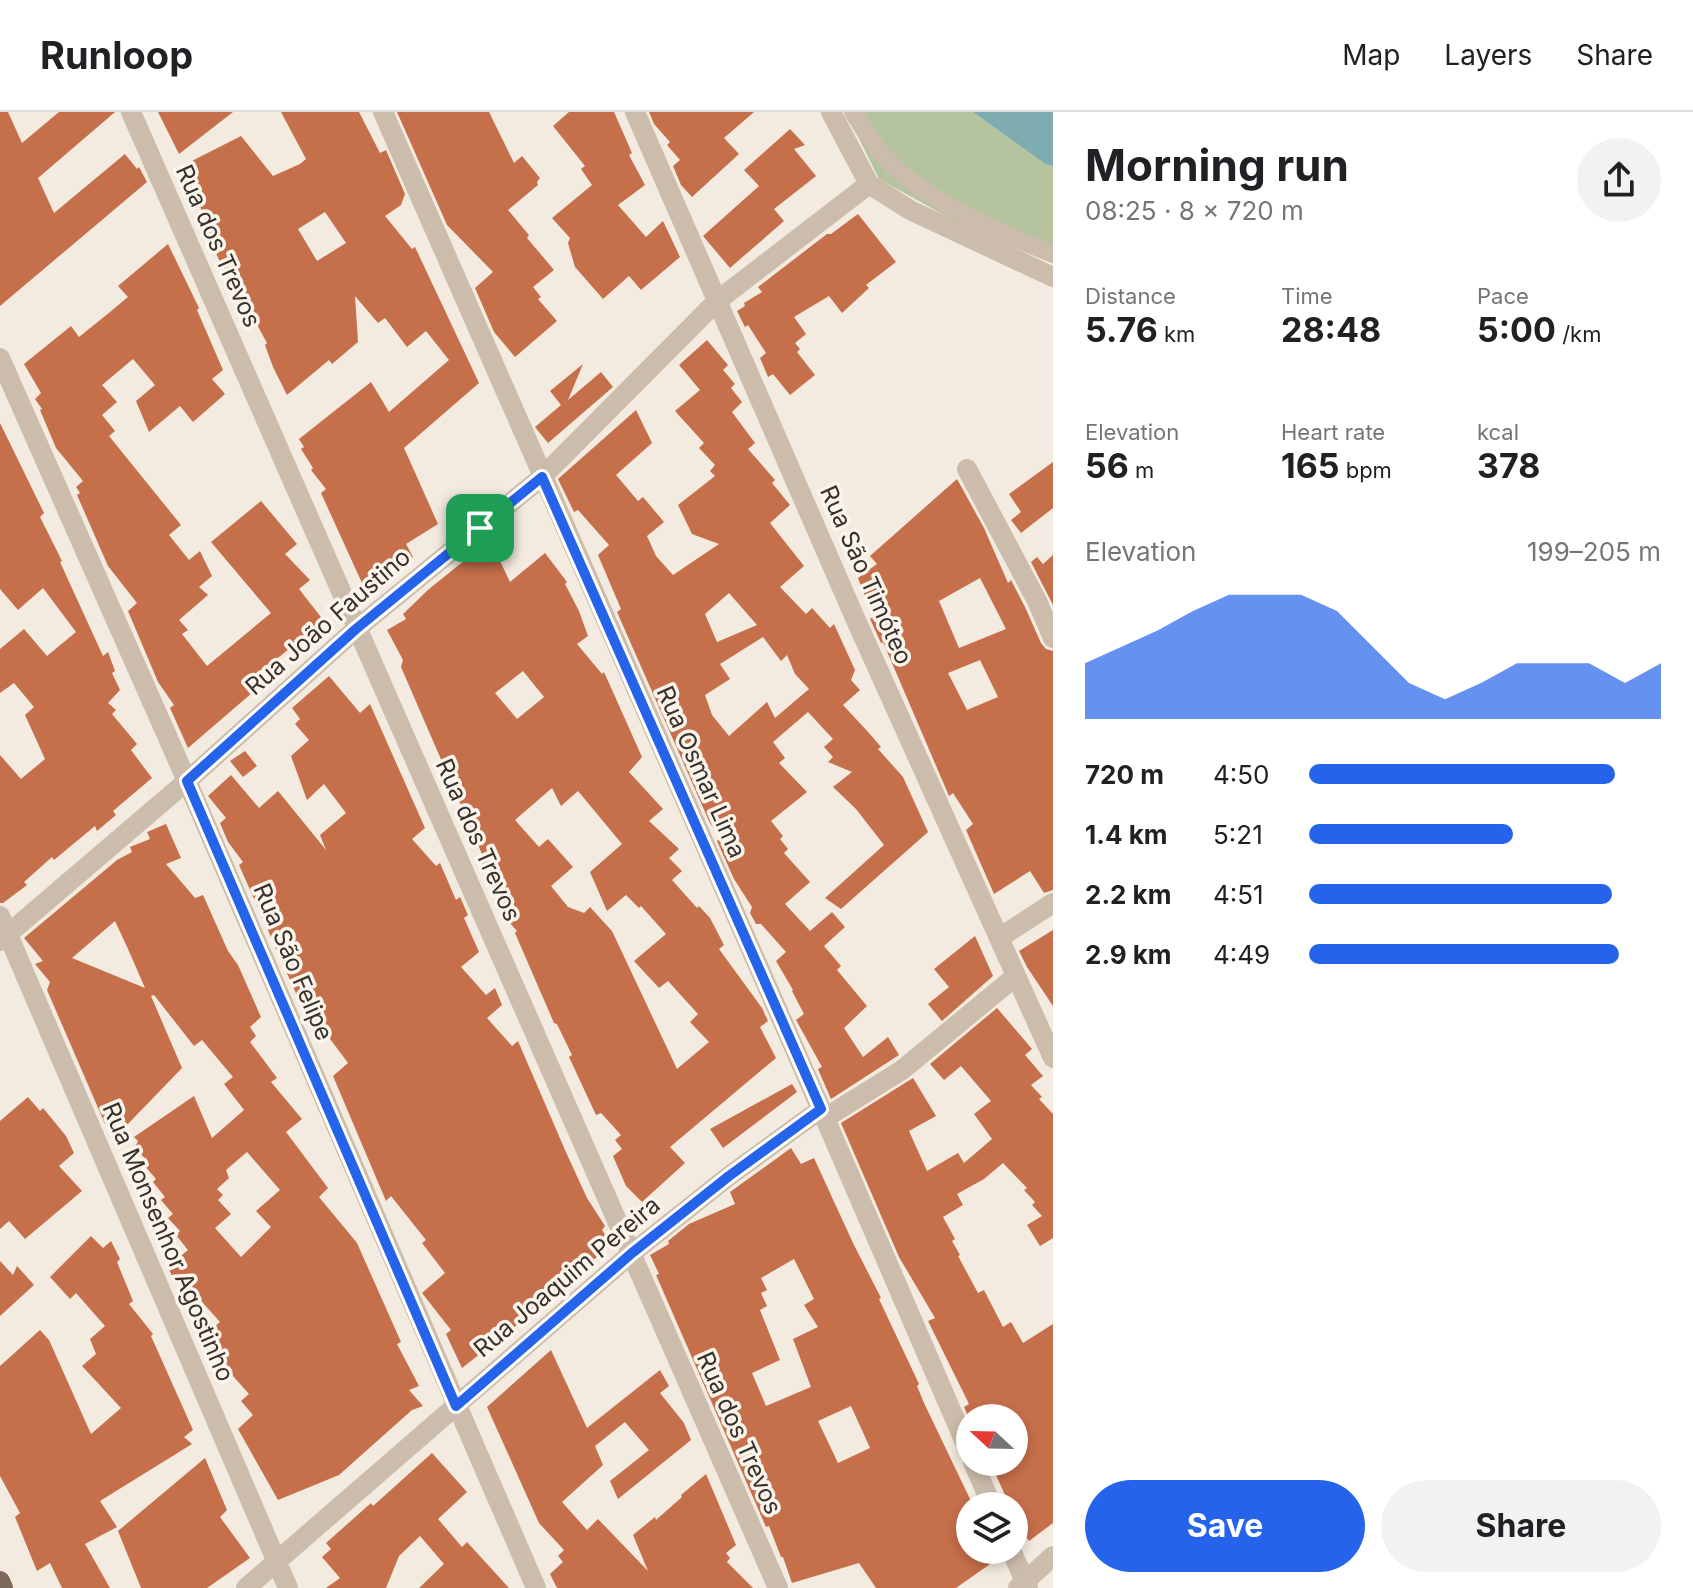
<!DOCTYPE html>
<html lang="en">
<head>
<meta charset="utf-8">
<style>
  :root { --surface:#fff; --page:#f2f2f2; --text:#202124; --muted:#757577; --line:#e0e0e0; --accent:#2563eb }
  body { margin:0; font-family:Inter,sans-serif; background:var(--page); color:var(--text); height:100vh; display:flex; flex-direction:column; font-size:30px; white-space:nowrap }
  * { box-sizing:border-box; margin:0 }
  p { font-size:26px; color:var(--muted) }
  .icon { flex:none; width:44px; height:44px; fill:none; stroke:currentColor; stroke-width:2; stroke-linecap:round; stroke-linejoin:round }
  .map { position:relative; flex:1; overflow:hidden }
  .details { display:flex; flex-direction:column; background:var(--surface); width:640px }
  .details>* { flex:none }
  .needle { width:52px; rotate:292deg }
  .fabs { position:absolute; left:956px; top:1292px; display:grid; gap:16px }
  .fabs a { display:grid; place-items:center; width:72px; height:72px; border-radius:50%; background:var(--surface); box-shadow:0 4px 12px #0003; font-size:40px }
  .pin { position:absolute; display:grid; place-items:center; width:68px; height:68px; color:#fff; margin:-34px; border-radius:16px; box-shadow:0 4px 12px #0006 }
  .round { display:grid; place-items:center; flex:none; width:84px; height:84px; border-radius:42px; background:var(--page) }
  .headline { display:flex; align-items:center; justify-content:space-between; height:136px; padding:0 32px }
  h1 { font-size:44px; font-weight:700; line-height:60px }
  .stats { display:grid; grid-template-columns:repeat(3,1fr); gap:12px; height:136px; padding:8px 32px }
  .stats div { display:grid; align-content:center }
  .stats b { font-size:34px; font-weight:700 }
  .stats small { font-size:22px; font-weight:400 }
  .stats p { font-size:22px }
  .chart { height:224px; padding:16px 32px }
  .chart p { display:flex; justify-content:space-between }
  .chart svg { width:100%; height:144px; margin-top:8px; fill:var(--accent); opacity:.7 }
  .action { display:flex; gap:16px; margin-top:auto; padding:16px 32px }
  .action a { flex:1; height:92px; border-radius:48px; background:var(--accent); color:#fff; font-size:32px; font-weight:700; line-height:92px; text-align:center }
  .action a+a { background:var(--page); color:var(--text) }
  ul { padding:0 32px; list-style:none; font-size:26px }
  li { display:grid; grid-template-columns:128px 96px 1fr; align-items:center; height:60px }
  li i { height:20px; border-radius:10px; background:var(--accent) }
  header { display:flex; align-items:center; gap:48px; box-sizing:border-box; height:112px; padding:0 40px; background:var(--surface); border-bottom:2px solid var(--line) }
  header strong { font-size:38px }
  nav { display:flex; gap:44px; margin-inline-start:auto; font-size:28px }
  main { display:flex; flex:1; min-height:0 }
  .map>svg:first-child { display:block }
</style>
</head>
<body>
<header>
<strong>Runloop</strong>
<nav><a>Map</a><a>Layers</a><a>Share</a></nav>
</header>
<main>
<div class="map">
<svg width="1053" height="1476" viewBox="0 0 1053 1476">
  <rect width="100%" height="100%" fill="#f3ebdf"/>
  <path fill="#b5c39f" d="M846,0H973L1045,52L1053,54V151L957,110L879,67Z"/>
  <path fill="#7eacb0" d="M973,0H1053V54L1045,52Z"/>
  <path fill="#c66f4b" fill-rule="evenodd" d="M0,0H8L22,31L59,0H115L38,66L54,101L125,42L137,57L139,55L147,70L0,194Z
    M158,0H233L179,42Z
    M281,0H359L380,41L386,38L405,82L401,93L385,104L412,137L415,135L479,271L404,336L438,412L406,432L413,445L367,482L321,381L326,377L311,358L313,356L301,337L304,335L299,327L371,270L389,300L449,248L426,219L407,235L385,206L378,211L355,184L358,230L332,252L329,248L287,283L273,255L265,233L267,231L233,169L228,161L226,162L204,117L203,111L206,108L182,54L241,24L273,64L300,52L306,47ZM325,100L346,131L317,149L298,117Z
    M397,0H489L514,51L522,44L540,66L537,70L538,73L508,98L529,123L527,126L554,158L533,175L541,185L538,187L557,209L515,245L494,220L475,176L493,160L447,113Z
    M569,0H614L632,41L629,43L645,73L618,93L646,125L663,109L680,145L641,178L629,164L603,187L575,155L568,131L570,126L552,106L592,73L581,57L585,54L553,14Z
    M649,0H754L724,26L739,42L692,85L681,73L673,54L680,48L667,33L670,30L654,12Z
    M790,17L805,33L794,37L816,64L774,97L784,109L730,156L703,124L759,74L744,58Z
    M858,102L896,150L866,173L869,176L842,201L829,184L794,205L806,222L795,231L800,237L797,240L815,263L790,283L773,262L768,265L760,246L766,241L748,213L745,215L737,199L745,194L744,191L762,180L758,175L827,122H831Z
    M168,132L199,196L197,198L223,258L212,267L225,282L193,310L180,294L149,320L136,289L155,273L133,247L102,273L117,290L102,303L115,319L109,324L181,413L169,423L189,448L200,439L212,464L199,475L208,483L179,508L188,518L182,522L207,554L271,501L211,430L261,389L297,432L285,442L310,468L299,477L324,509L274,549L280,557L188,636L170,596L174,593L158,570L128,499L137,491L108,454L77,383L80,381L76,375L83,369L56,336L40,298L42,297L35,287L41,281L24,252L71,214L79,225L110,200L128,185L118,174Z
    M707,228L728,253L723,258L735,272L731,276L742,290L732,300L755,331L748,337L775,368L772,371L790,393L770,411L804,454L780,475L806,502L812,496L830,516L834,512L855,558L851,568L860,578L843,593L869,621L881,635L878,637L903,665L928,720L841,797L825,786L884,733L856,697L833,675L852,660L828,650L833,645L824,635L833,627L808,600L773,630L785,646L779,651L807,680L771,709L783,724L780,727L788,737L784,741L810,770L785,792L810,819L832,800L845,815L824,834L841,854L837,858L867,894L844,916L863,945L888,925L899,943L831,987L818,957L822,955L796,908L804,902L792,879L793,878L776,849L786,840L761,812H756L750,801L752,795L734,767L717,729L720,726L709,709L617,500L621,497L598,443L609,433L578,398L574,400L558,367L636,298L652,331L616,363L638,389L643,385L664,410L647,424L656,444L673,463L719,432L692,422L678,393L715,364L710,359L715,353L699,336L704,331L675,299L700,278L679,253ZM729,481L757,513L717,530L705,502ZM763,525L781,549L787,543L795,562L809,577L775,606L767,590L729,624L712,603L705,583L730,567L720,552Z
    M583,252L568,288L601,260L613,275L548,331L535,315L561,293L550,279Z
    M0,311L44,401L40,405L62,449L60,450L103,544L108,540L115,559L112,561L120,578L108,591L116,598L112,602L137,632L131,638L152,666L113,699L116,703L97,719L95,714L54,748L52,745L24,770L27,773L3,791H0V643L21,667L45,647L25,603L34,595L14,571L0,581V537L24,517L47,544L76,520L43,476L18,498L0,477Z
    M1053,350V396L1021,421L1011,408L1021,400L1009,382Z
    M957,367L984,416L1008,471L1011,468L1025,495L1041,531L1046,537L1053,539V778L1044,781L1030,759L994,782L966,718L973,712L953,681L949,684L883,530L881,531L870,507L873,505L858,466L877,452L870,444ZM980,466L1006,517L959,536L939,489ZM980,548L998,585L967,598L948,561Z
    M490,428L510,470L545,441L567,470L565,472L579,499L588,524L577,532L602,562L604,560L642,645L629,660L663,697L649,709L679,737L669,746L682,759L672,768L697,796L699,794L710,806L724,833L719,837L762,896L768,909L760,915L776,946L670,1035L685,1051L642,1090L626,1074L613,1044L622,1037L615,1028L621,1023L601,1001L596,1003L569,945L572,943L557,912L554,911L515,821L517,819L509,810L481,751L485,749L401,555L403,548L387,518L406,507L403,502L429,477ZM523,559L544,585L517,607L495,581ZM552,676L561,694L578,679L622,732L590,760L607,799L626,783L639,796L641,794L666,822L634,849L659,876L668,869L698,902L690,910L709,930L677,957L612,819L590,795L584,801L568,795L551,774L573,755L548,727L539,735L515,708Z
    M1053,443V493L1031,450L1037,445L1043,452Z
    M329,564L360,601L370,592L425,716L412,727L436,754L440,751L456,788L460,785L468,803L464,806L479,840L461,855L486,883L495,876L502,893L487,906L512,934L518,929L565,1038L587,1086L605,1114L602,1118L609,1129L608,1136L560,1175L561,1176L541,1194L462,1256L446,1222L451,1218L422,1181L445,1161L422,1131L426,1128L391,1084L386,1089L333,964L348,951L310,900L306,904L239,753L243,750L228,730L220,711L226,706L208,684L231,663L259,696L278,679L326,738L320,723L346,701L324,672L307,688L291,644L309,628L295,612L300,607L292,596Z
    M245,639L257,654L243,665L230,649Z
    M166,712L181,746L166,752L195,786L203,783L228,839L238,853L261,905L250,915L256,924L250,930L277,966L271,970L302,1007L286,1020L328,1076L319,1085L357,1131L401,1230L397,1232L419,1274L409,1278L423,1294L412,1298L339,1363L278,1388L238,1317L253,1303L241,1289L249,1282L200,1227L220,1210L195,1182L192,1184L173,1166L168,1155L188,1138L176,1123L180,1119L168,1106L173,1102L161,1088L165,1085L153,1070L156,1067L144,1053L147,1049L135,1035L138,1029L134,1025L194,984L212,1026L244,998L224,972L233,965L202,928L194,934L154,883L151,884L182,956L125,1015L114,1004L105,1012L47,878L50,870L35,852L43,849L24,826L117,748L132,740L130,735L150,727L147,720ZM115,809L128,837L145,876L72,846ZM247,1040L280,1078L256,1099L271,1115L241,1145L215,1116L231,1102L218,1088L223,1083L217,1077L229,1066L226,1058Z
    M1053,818V894L1027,855L1019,839Z
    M975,824L993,864L942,909L928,892L949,875L934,857Z
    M997,896L1032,937L1025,943L1043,964L1031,973L1042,985L1039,987L1053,1002V1126L1040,1134L1027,1113L1042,1104L1032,1093L1035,1090L1024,1078L1027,1076L1003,1051L984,1067L957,1082L963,1093L943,1105L955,1127L952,1129L960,1143L958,1144L978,1181L984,1178L1003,1215L1011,1210L1023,1231L1053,1212V1411L1029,1429L1014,1408V1394H1010L990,1350H1014V1306H969L964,1295L969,1292L928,1209L935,1206L899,1145L841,1011L913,966L936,1004L909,1019L927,1059L958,1041L964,1051L992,1027L974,1002L991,989L961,954L944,968L930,952Z
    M792,972L797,980L723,1036L710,1017Z
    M28,985L40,999L43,996L66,1024L74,1041L59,1054L82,1079L25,1127L9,1109L0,1117V1009Z
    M791,1036L801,1052L814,1046L853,1131L881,1186L879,1187L919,1272L917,1274L924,1291L970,1387V1438H998L1000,1445L956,1476H876L859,1451L792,1471L783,1445H781L769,1414L766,1415L656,1163L659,1162L650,1143L669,1132L668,1129L689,1112L735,1092L730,1080ZM794,1147L814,1187L804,1193L818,1215L793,1227L811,1275L766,1294L752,1261L780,1248L760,1198L767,1194L761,1181L767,1178L761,1166ZM851,1294L870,1336L838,1351L818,1309Z
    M91,1124L103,1136L111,1129L120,1147L117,1150L133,1189L129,1192L153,1222L151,1224L193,1318L184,1325L192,1332L100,1389L117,1415L85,1432L110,1476H62L50,1451L37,1459L15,1405L20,1401L0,1364V1254L40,1218L49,1228L91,1322L121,1296L82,1254L96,1242L90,1227L105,1214L76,1181L70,1187L50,1165Z
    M0,1149L13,1163L17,1154L34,1173L0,1204Z
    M551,1238L587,1316L660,1258L669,1274L660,1281L684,1311L691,1328L618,1387L610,1369L649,1338L625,1310L595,1334L603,1353L562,1390L587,1418L598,1407L648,1459L633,1423L655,1405L656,1408L682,1385L681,1383L706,1362L736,1433L726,1441L730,1446L727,1450L753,1476H557L550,1462L563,1450L558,1444L564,1438L539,1411L487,1295Z
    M432,1341L467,1380L438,1407L462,1435L467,1430L509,1476H419L444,1452L420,1424L399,1444L386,1476H326L340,1466L322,1445L331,1437L326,1431L371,1391L373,1394Z
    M205,1346L227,1398L220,1405L250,1446L207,1476H141L118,1419Z"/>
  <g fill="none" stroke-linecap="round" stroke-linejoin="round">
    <path stroke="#ccbcab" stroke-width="18" d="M853,0C865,19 881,45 899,59C944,98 999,120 1053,142"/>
    <path stroke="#ccbcab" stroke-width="20" d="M131,0L778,1476
      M383,0L821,997L970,1342
      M635,0L855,506L1053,946
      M831,0L869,72L910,98L1053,165
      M0,246L187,669L536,1476
      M967,357L1037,489L1053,526
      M0,804L288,1476
      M999,826L1053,791
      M0,829L187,669L356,517L542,365L717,189L869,72
      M825,1006L902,958L1016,864
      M973,1350L992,1394
      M1011,1438L1028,1476
      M246,1476L632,1141L729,1064L821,997"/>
    <path stroke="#ccbcab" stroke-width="20" d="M1018,1476L1053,1444"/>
    <path stroke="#7b685b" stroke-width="20" d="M0,1469L3,1476"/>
  </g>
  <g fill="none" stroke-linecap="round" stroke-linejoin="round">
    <g stroke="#fff" stroke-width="16">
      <path id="route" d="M542,365L821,997L729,1064L632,1141L456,1294L187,669L356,517Z"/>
    </g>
    <use href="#route" stroke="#2563eb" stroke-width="10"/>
  </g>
  <g text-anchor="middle" stroke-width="7" stroke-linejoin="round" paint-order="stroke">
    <g font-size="24" fill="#39302a" stroke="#faf5ec">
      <text transform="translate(218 134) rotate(66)" y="8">Rua dos Trevos</text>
      <text transform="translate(866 463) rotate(66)" y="8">Rua São Timóteo</text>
      <text transform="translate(328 510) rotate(-41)" y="8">Rua João Faustino</text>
      <text transform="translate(701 660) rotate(66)" y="8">Rua Osmar Lima</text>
      <text transform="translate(478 728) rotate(66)" y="8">Rua dos Trevos</text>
      <text transform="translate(293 850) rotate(67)" y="8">Rua São Felipe</text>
      <text transform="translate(168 1130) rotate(67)" y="8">Rua Monsenhor Agostinho</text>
      <text transform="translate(567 1165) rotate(-40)" y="8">Rua Joaquim Pereira</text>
      <text transform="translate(739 1321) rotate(66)" y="8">Rua dos Trevos</text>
    </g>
  </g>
</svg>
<div class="fabs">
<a><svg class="needle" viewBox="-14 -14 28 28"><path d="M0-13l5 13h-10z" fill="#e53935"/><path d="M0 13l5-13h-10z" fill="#757577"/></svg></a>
<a><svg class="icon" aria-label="layers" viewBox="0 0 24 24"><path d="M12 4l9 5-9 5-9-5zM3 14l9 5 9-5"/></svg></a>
</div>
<div class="pin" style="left:480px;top:416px;background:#1e9e55"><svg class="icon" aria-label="arrive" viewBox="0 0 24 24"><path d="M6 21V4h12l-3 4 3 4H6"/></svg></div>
</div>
<section class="details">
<div class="headline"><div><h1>Morning run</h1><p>08:25 · 8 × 720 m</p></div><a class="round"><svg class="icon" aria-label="share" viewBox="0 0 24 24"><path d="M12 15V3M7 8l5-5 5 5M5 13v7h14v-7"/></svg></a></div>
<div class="stats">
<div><p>Distance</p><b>5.76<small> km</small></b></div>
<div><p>Time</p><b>28:48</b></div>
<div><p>Pace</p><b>5:00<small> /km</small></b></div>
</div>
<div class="stats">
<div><p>Elevation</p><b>56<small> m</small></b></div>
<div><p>Heart rate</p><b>165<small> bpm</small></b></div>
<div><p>kcal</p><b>378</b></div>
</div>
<div class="chart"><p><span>Elevation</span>199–205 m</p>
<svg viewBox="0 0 160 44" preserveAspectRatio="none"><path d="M0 44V27L10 22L20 17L30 11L40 6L50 6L60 6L70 11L80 22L90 33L100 38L110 33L120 27L130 27L140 27L150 33L160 27V44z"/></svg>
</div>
<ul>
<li><b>720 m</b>4:50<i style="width:87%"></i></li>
<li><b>1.4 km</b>5:21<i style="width:58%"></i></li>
<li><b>2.2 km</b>4:51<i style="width:86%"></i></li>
<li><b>2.9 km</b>4:49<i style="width:88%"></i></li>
</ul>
<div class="action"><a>Save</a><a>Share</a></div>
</section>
</main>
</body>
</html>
